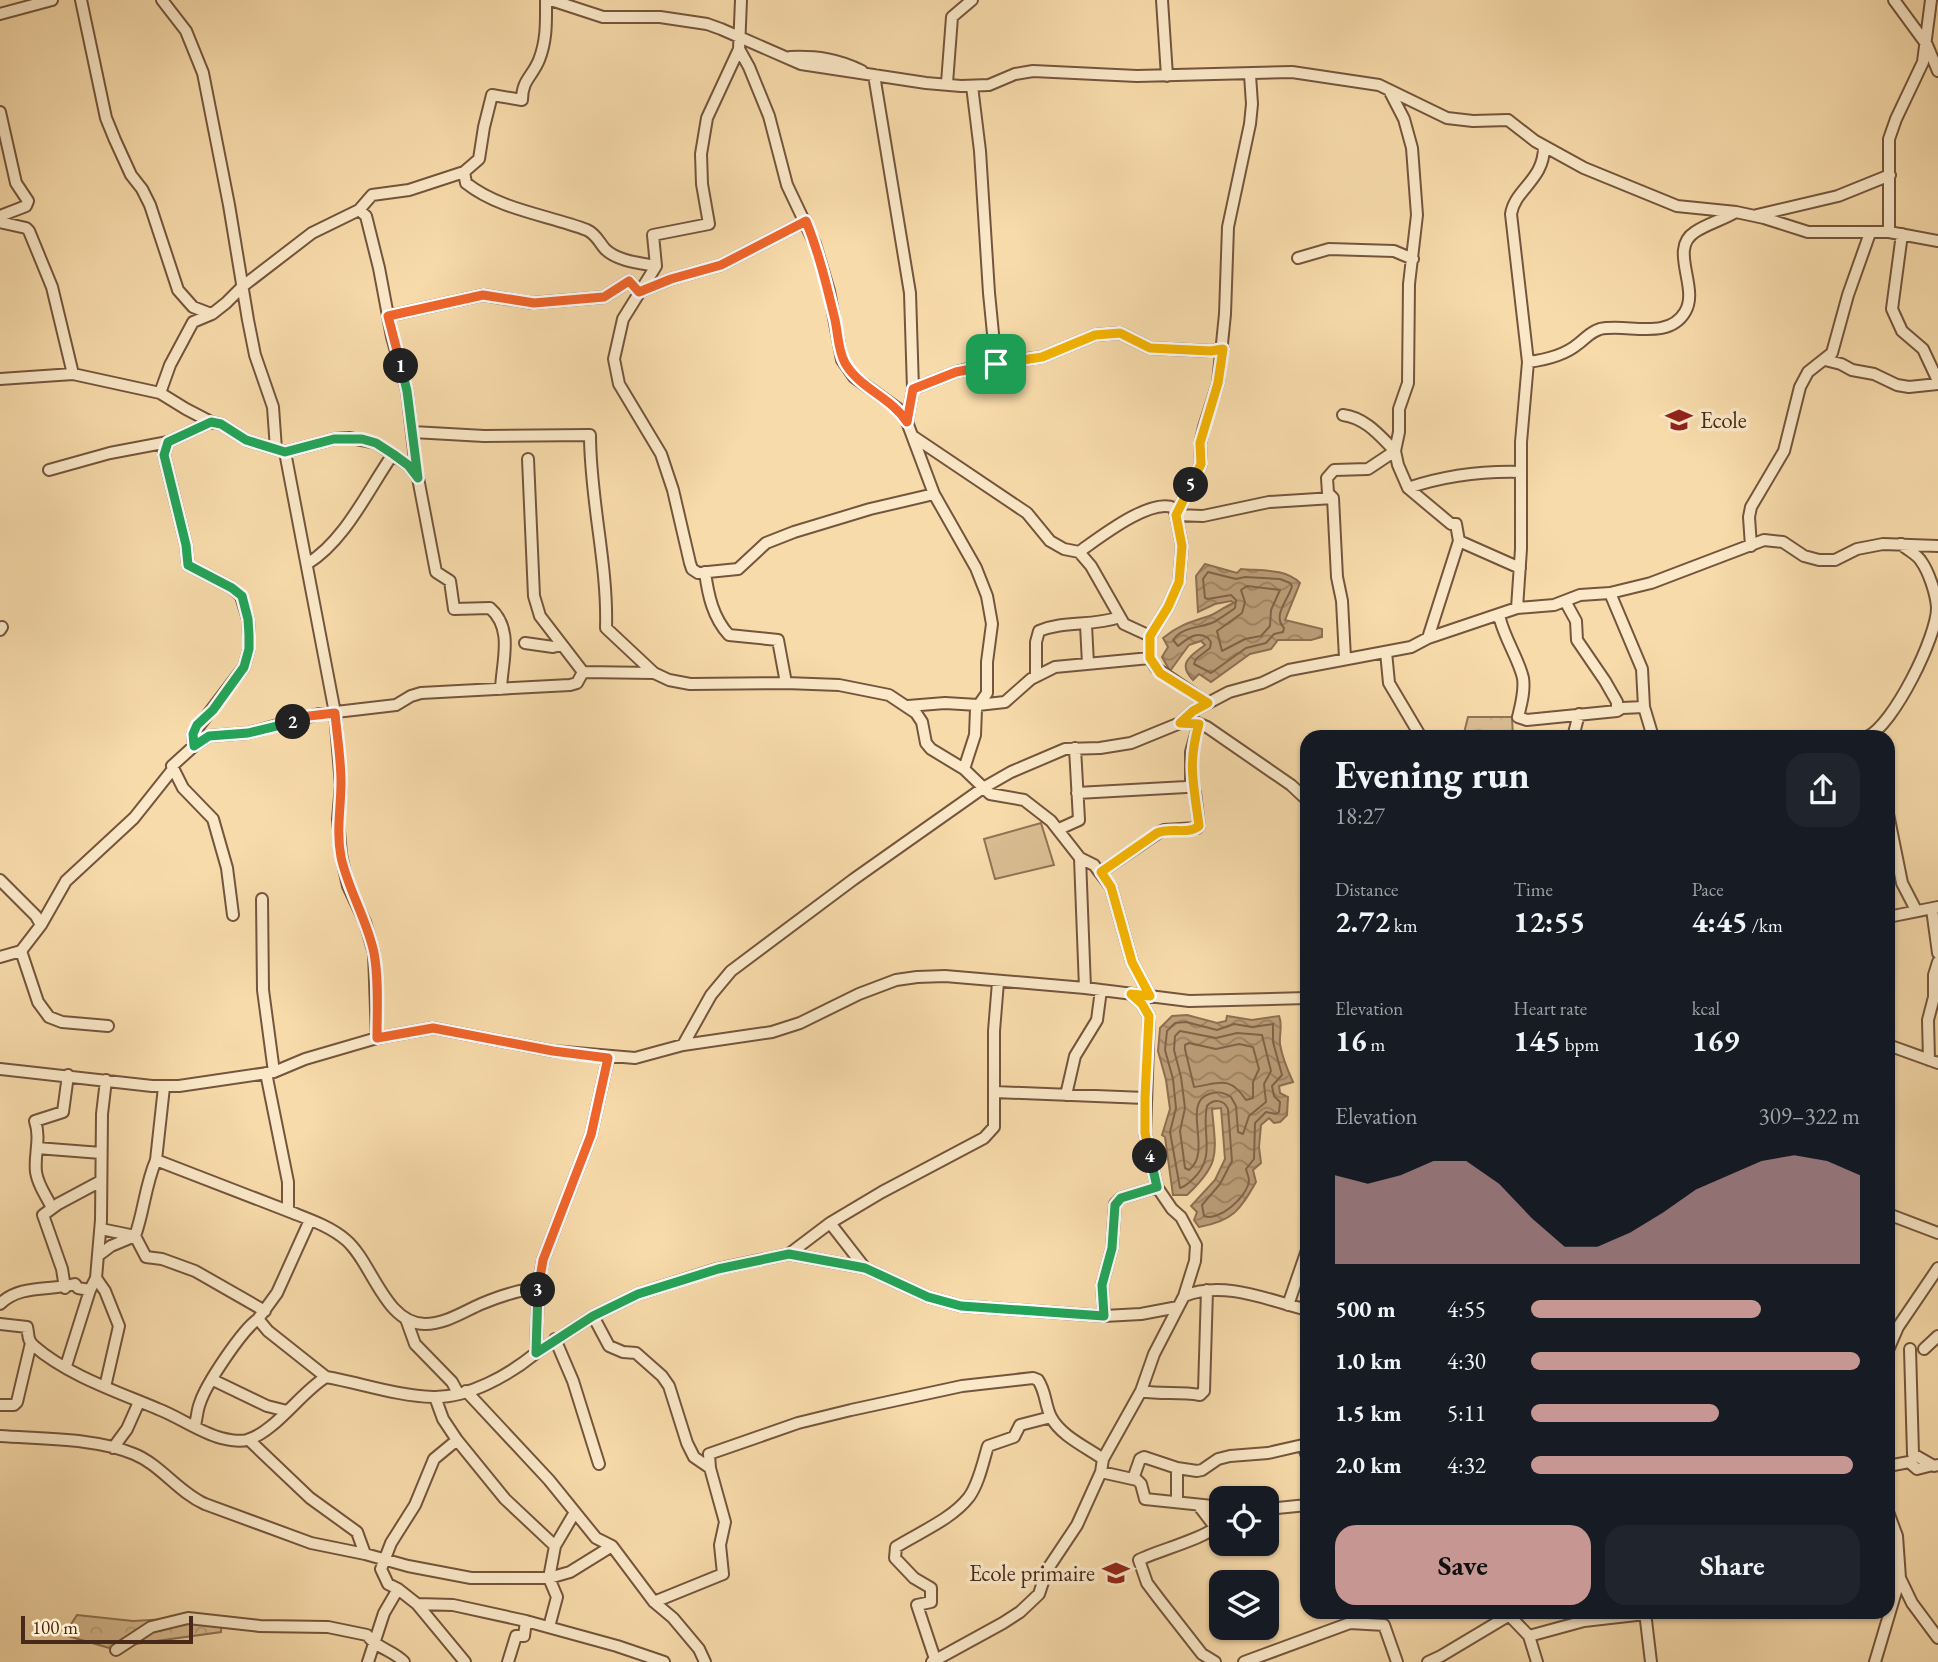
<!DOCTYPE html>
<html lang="en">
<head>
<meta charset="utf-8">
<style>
  :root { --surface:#171b24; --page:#20242c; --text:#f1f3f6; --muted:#9ea1a6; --accent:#c59692 }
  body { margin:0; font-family:"EB Garamond",serif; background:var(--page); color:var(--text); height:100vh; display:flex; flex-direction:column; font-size:26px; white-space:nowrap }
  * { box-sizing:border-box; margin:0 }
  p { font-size:23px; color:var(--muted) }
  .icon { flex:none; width:38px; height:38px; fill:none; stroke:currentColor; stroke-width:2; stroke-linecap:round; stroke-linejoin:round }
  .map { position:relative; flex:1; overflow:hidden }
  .panel { position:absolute; left:1300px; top:730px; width:595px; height:889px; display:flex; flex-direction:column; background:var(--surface); border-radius:21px; box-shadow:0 2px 5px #0004 }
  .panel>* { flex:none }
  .buttons { position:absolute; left:1209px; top:1486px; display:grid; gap:14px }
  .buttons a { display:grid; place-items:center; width:70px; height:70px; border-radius:14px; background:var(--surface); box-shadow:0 2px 5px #0004; font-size:35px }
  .scale { position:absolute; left:21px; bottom:18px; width:172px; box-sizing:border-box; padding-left:7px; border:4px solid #482818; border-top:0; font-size:19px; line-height:24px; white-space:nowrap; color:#482818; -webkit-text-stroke:5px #fae8c8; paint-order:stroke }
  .pin { position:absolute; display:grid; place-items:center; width:60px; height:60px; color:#fff; margin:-30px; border-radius:14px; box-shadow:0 4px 10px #0006 }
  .km { position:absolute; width:35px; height:35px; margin:-18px; border-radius:50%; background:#222; color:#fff; font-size:19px; line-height:35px; text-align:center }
  .round { display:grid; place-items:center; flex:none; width:74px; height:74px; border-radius:21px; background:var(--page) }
  .head { display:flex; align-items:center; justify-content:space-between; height:119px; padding:0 35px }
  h1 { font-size:38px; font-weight:700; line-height:52px }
  .stats { display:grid; grid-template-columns:repeat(3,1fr); gap:10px; height:119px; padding:7px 35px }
  .stats div { display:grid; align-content:center }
  .stats b { font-size:30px; font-weight:700 }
  .stats small { font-size:19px; font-weight:400 }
  .stats p { font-size:19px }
  .chart { height:196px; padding:14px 35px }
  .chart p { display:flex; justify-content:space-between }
  .chart svg { width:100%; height:126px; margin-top:7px; fill:var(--accent); opacity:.7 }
  .button { display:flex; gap:14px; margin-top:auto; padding:14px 35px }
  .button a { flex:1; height:80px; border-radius:21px; background:var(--accent); color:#111; font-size:28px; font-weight:700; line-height:80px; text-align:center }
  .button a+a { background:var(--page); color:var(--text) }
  ul { padding:0 35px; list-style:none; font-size:23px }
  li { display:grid; grid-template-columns:112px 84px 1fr; align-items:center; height:52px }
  li i { height:18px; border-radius:9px; background:var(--accent) }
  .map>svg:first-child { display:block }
</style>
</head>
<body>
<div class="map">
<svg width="1938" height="1662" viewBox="0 0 1938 1662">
  <defs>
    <pattern id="forest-crowns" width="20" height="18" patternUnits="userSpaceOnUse" patternTransform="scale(1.75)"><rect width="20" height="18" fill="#dabd92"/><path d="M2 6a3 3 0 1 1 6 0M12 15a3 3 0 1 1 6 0" fill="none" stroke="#bda27d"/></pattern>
    <pattern id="water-waves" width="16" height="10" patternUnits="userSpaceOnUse" patternTransform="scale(1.75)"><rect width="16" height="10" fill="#bc9e79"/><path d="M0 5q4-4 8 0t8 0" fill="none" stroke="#9b8162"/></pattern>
  </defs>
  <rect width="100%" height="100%" fill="#f8dbab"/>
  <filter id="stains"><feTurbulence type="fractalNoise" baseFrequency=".00286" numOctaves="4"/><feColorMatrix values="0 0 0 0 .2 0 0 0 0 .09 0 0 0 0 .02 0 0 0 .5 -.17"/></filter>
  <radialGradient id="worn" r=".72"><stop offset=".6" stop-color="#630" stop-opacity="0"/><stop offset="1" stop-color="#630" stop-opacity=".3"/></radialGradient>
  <path fill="#dabd92" stroke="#917255" stroke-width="2" d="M1041,823L1054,865L995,879L984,839Z"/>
  <path fill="url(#forest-crowns)" stroke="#917255" stroke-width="2" d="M1468,717H1512L1513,737H1463Z
    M77,1615L133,1621L222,1616L221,1632L135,1644L116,1650L64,1635Z"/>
  <path fill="url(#water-waves)" stroke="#8e6f52" stroke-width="2" d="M1205,564L1237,573L1241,569C1261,571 1285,568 1300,583L1285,620L1322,629V637L1311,640H1278L1271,649L1250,654L1211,682L1199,674L1193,680C1176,663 1192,655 1205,645L1201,641L1189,645L1170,671L1162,657L1168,647L1163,638C1179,625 1190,622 1209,616C1217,613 1225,606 1234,603L1231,601L1215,604L1198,612L1196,576Z
    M1187,1015L1217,1023L1226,1021L1227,1016L1252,1020L1279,1016C1283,1025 1279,1034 1280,1044C1282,1057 1287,1069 1293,1082L1279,1086L1280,1093L1288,1097L1287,1115L1280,1122L1274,1123L1269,1118L1261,1125L1259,1147L1261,1163L1253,1170L1256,1182C1240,1210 1233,1221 1199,1227L1194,1220L1197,1212L1191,1206L1215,1180L1225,1159L1221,1108L1212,1109C1216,1154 1221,1163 1187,1195H1173L1165,1137L1162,1135L1170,1109L1166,1080L1158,1051L1160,1028L1172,1016Z"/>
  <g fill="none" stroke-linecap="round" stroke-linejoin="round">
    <path stroke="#826348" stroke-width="2" d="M1208,572L1236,579L1245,577L1280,579L1290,583L1292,586C1288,601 1272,615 1284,628L1283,632L1274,634L1266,643L1246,648L1211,673L1194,664L1196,659L1210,648L1211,642L1208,638C1197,630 1187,639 1178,646L1173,640C1184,625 1201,629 1216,621C1222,617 1230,612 1235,608L1236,600L1231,595L1208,599L1205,598L1203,579Z
      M1247,586L1280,590L1271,610L1270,626L1261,636L1245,639L1222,651L1217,631L1242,613L1245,602L1241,590Z
      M1186,1022L1217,1030L1234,1024L1252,1027L1273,1024V1042L1282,1075L1272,1086L1274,1096L1280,1102L1279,1112L1276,1114L1266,1112L1255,1123L1254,1159L1246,1169C1247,1173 1249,1177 1249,1181C1247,1197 1219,1222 1204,1216L1202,1205L1220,1184L1232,1161L1228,1109C1224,1099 1213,1099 1207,1106C1201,1132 1217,1157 1193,1179C1189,1183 1186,1186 1180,1188L1170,1132L1176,1108L1173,1079L1165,1050L1167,1031L1175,1023Z
      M1180,1031L1216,1038L1237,1033L1262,1035L1271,1071L1264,1084L1266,1102L1249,1116L1243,1134L1238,1132L1236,1106L1231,1097C1224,1092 1218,1091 1209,1094C1181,1103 1213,1152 1189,1170L1185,1168L1180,1131L1185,1108L1181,1077L1174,1050L1175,1036Z
      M1189,1043L1216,1049L1239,1044L1253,1047L1259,1069L1253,1082V1098L1246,1100C1229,1074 1218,1084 1194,1087L1185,1049V1045Z"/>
    <g stroke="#74553d" stroke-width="14">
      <path id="street" d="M81,0L106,118L115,140L131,175L142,189L150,205L178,290L193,307L211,314
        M162,0L186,31L203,73L229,205L248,320L255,355L273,407L276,449
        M546,0C546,21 547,40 539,60C532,77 522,80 522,100L492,95L484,127L479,159L464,172L466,183C500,210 548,215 587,230C596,234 599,242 605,249C617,261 640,263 656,266
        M551,0L603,17H660L707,24L721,29L801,64L926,83L961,86L989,85L1015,74L1033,71L1137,76L1292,72L1379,85L1447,118L1473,121L1508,120L1535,141L1584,168L1677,206L1736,212L1764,218L1808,232H1889L1938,241
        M741,0L739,49L707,118L701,154L702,184L709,224L653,235L656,266L623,319L614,359L619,384L661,454L673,490L690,563L692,569L698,573L738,569L766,543L794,532L870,509L934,494
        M1162,0L1167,76
        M1894,0L1927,45L1938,71
        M0,14L52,0
        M739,49L749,67L769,116L787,185L815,244L829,291L842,360L854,377L901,411L907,422L934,494L976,568L987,596L992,624L987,662V693L976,709L975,735L964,769
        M790,57C817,56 838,59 862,71
        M874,75L910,293L913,389L907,422
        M947,83L952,17L972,0
        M972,86L980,151L989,293L996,364
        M1389,90L1404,119L1412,148L1417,215L1409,284L1408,383L1399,409V432L1395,451L1398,465L1408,488L1451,524H1456L1459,541L1520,568
        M0,112L16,183L28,201L26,206L0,216
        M359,210L366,216L379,268L392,337L407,391L417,476
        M1757,215L1838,196L1890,175
        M0,222L26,228L29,231L52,287L73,374
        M1889,232V139L1896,119L1923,62L1931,0
        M1902,234L1892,309L1902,331L1923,349L1938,381
        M1298,258L1329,249L1394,251L1413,259
        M388,316L483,295L533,303L604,297L629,281L639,292L671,279L721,265L806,221
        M1825,360L1841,364L1852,370L1874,374L1897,385L1909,387L1938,384
        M1528,362C1544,360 1565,355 1578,344C1586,338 1590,332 1600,329C1627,323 1668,341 1685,312C1700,288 1668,249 1695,232C1707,224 1722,220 1734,213
        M0,379L73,374L160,393L186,409L211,422L221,424L246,440L285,452L334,439L350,438L376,443L408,465L418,478L436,572L450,581L454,609L490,608C514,629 502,661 501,689
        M913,389L956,372L985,365L1042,357L1095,335L1120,333L1150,348L1211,351L1223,349
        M160,393L170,365L193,322L212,314L226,303L243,286L312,233L359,210L372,195L409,190L464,172
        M211,422L168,442L164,455L186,545L188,565L232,588L241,596L248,619L249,635V649L244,667L193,734L194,746L209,736L248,733L319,714L396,705L411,696L421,693L570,685L577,683L583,672L654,673L669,680L690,684L786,683
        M413,432L484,436L590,435C590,500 608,564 606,628L654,673
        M914,437L1027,513L1050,541L1064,549L1079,552L1091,566L1124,624L1150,636
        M285,452L335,713L341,785L338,819L341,855L348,886L365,922L374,953L377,1038
        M528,459L534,596L540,616L583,672
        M49,470L110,453L168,442
        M1408,488C1444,476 1483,471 1520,472
        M1333,498L1337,577L1342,601L1345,658
        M1751,546L1749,517L1751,507L1784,451L1800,387L1808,372L1832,353L1848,295L1870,233
        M1079,552C1099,538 1151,497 1174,508L1176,515L1203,516L1269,502L1333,498L1328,493L1327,478L1334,470L1368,469L1395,451C1380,436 1366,418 1343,415
        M307,564C345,541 368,490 393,454
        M705,572C708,595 713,618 729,635L778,640L786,683L839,685L889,695L916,713L922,722L926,743L931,749L964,769L990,794L1024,800L1051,821L1080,858L1094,865L1111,887L1132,962L1150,996
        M1610,593L1642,669L1644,707L1653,737
        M1517,608L1521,549V442L1528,362L1511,214C1515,189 1544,180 1544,147
        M1496,616L1500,619C1505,639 1519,660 1523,678C1525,691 1521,705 1518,717L1527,720L1617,711V702L1605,681L1577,640L1576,621L1565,601
        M1086,625L1088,664
        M0,630L2,627
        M1428,638L1459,541
        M525,643L553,647L561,645
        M1386,652L1389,683L1421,737
        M1036,676V642L1039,631C1065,620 1091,627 1120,617
        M1207,703L1156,668L1150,658V636L1168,607L1179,582L1182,546L1176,515L1201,464L1200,444L1204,427L1218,383L1225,314L1228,227L1250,124L1252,104L1250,75
        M908,706L945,703L978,705L1005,702L1031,679L1055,667L1150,658
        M1617,711L1622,708L1644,707
        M1195,722L1207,727L1291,785L1307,800
        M1573,737L1579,714
        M1867,737C1893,726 1938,635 1937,607C1936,594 1929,572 1921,561C1917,554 1907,550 1901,544
        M194,746L172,766L183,788L213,819L227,868L233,915
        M1077,793L1186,787L1191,784V752L1199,724
        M1888,814L1902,883L1916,910
        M1059,829L1079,820L1075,748
        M1080,858L1085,988
        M1101,872L1158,833L1164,830L1197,828L1199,826L1195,793L1191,784
        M0,880L36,916L41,925
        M262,899L263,990L274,1072
        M1932,909L1938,953
        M1888,917L1938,907
        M0,957L21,951
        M1132,995L1142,1004L1149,1016L1145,1133L1157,1187L1172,1209L1181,1217L1196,1245L1195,1261L1184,1296
        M108,1026L62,1022L49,1017L38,1002L21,951L41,925L66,881L134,818L173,769
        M683,1045L711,995L731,971L854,879L983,788L1011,772L1065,749L1100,748L1131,743L1180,723L1193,711L1229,692L1262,683L1289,670L1411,647L1428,638L1517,608L1554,605L1580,595L1610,593L1651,583L1764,540L1783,542L1804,556L1819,560H1835L1857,549L1883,544L1938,546
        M1888,1045L1938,1063
        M1929,1060L1928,1020L1934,997V975L1938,962
        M0,1069L152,1086H179L274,1072L305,1059L377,1038L433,1028L553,1051L635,1058L683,1045L772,1032L800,1023L859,994L896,980L917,977L945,976L1085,988L1189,1001L1307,998
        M164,1087L156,1160L288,1211
        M995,1092L1145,1098
        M1066,1095L1075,1056L1097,1020L1101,990
        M37,1148L101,1153
        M52,1208C46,1195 38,1186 36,1172C34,1154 41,1139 35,1121L63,1112L68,1075
        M1888,1214L1938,1233
        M310,1220L277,1293L258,1319L268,1331L326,1377
        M830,1223L865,1268
        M101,1229L135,1236L146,1257L162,1259L195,1271L265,1311
        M789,1254L865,1268L928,1297L961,1306L1104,1316L1141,1314L1178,1307
        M99,1255L111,1246L135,1236C144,1211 145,1186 156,1160
        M96,1278L105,1291L119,1326L105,1387
        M65,1288L62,1269L43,1215L58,1204L101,1181
        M538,1288L543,1260L591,1135L608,1058
        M0,1304C20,1284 50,1291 75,1284L78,1288L90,1290
        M1288,1305L1307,1250
        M593,1316L609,1346L623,1352L636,1353L662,1376L669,1386L687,1443L694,1457L710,1468
        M1104,1316L1102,1285L1112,1248L1115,1204L1121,1198L1157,1187
        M406,1319L415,1344L452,1382L458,1393
        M0,1324L27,1327C29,1335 27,1340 34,1346C67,1375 118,1392 158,1409C179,1417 199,1432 221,1438C229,1440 239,1442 247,1440C275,1432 301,1392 326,1377C361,1383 397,1396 433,1397C469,1398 509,1375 536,1353L538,1288C517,1290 500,1296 481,1304C463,1312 445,1324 425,1324C385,1324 372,1262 346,1240C330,1226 308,1219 288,1211V1182L266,1073
        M555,1339L573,1381L599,1464
        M1910,1349L1913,1454L1934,1466L1938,1465
        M1924,1349L1938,1336
        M1888,1350L1898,1327L1938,1268
        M536,1353L593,1316L638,1294L717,1269L789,1254L830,1223L882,1192L984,1138L994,1127V1031L998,982
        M66,1366L90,1290L96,1278L101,1220L102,1114L106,1080
        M213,1380L267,1406L287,1411
        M466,1391L549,1480L596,1538L612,1546L654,1602L673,1618L699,1649L705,1662
        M1141,1391C1162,1395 1179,1391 1200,1395L1204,1391L1207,1290
        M435,1397L443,1419L457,1440L434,1459L415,1505L391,1543L381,1569L388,1584L398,1589L417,1604L465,1662
        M0,1405H14L17,1402L31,1343
        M195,1425C197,1418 197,1410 200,1403C206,1384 242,1330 258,1319
        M0,1436C41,1439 97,1438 134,1454C161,1465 178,1492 205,1504L311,1543L365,1554L408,1566L471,1578H549L570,1572L612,1546
        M249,1440L310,1498L357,1532L365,1554
        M457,1440L505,1499L555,1546L549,1578L557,1597L549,1627
        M113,1448L127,1429L139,1402
        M1888,1466L1909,1462L1917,1469L1933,1465
        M1101,1472L1137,1480L1141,1484L1145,1499L1222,1507
        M1133,1479L1140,1459L1144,1457L1177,1468L1197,1471L1202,1470L1218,1459L1230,1456L1268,1453L1303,1445L1307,1456
        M1177,1501V1468
        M1199,1506L1215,1527C1208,1537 1154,1552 1139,1560L1147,1583L1159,1599L1202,1654L1215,1662
        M1267,1509L1307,1505
        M1888,1512L1897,1536L1900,1578L1912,1603L1938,1638
        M555,1546L575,1512
        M654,1602L723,1574L720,1545L725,1522L710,1468L709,1454L798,1423L851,1410L962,1386L1033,1378L1038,1380C1046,1392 1045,1405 1051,1417C1061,1436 1086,1447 1103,1459
        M417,1604L453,1605L526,1621L617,1646L664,1662
        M1506,1612L1529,1636L1537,1662
        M1645,1612L1651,1662
        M1529,1636L1584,1621L1645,1614
        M116,1650L151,1627L188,1618L260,1626L328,1627L367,1635C377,1649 393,1650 404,1662
        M935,1659L917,1605L931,1602V1588L914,1578L895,1558L896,1547C920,1532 952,1519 969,1497C979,1483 983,1462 988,1446L1014,1437L1020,1425L1051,1417
        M368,1662L384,1613L398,1589
        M508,1662L516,1636H524L526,1621
        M932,1662L1003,1623L1020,1612L1039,1594L1047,1570L1077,1525L1101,1472L1103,1459L1141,1391L1154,1354L1184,1296C1224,1280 1268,1300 1307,1310
        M1244,1662L1350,1623L1384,1625L1397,1662
        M1428,1662L1441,1656L1508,1616
        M1875,1662L1900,1578"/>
    </g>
    <use href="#street" stroke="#fae8c8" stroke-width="10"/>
  </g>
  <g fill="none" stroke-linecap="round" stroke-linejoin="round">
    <g stroke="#fff" stroke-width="14">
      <path id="split-1" d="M401,366L388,316L483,295L534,303L604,297L629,281L639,292L671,279L721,265L806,221C819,253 827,287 835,320C838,333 838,351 845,363C860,389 891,397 907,422L913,389L956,372L996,364"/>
    </g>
    <g stroke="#fff" stroke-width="14">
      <path id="split-2" d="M293,722L248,733L209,736L194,746L193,734L197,725L213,710L244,667L249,649V635L248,619L242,596L232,588L188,565L186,545L164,455L168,442L211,422L221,424L246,440L285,452L334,439H362L376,443L393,454L408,465L418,478L407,391L401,366"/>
    </g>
    <g stroke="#fff" stroke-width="14">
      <path id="split-3" d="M293,722L309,716L335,713C337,736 341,759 341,782C341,808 336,831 341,857C348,890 367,919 374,953C379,980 377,1010 377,1038L433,1028L553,1051L608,1058L591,1135L543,1260L538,1290"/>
    </g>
    <g stroke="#fff" stroke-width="14">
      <path id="split-4" d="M538,1290L536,1353L593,1316L638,1294L718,1269L789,1254L865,1268L928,1297L961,1306L1104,1316L1102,1285L1112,1248L1115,1205L1121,1198L1157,1187L1150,1156"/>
    </g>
    <g stroke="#fff" stroke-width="14">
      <path id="split-5" d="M1150,1156L1145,1133V1098L1149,1016L1142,1004L1131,994L1150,996L1132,962L1111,887L1101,872L1157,833C1171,827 1188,835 1199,826C1194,785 1187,765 1199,724L1180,723L1193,711L1208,703L1160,673L1150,658V636L1168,607L1179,582L1182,546L1176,515L1191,485"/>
    </g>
    <g stroke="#fff" stroke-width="14">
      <path id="split-6" d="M996,364L1042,357L1095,335L1120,333L1150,348L1211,351L1223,349L1218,383L1200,443L1201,464L1191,485"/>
    </g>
    <use href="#split-1" stroke="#f0652b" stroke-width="9"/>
    <use href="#split-2" stroke="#22a559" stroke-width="9"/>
    <use href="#split-3" stroke="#f0652b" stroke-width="9"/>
    <use href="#split-4" stroke="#22a559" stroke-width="9"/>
    <use href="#split-5" stroke="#f5b400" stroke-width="9"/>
    <use href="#split-6" stroke="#f5b400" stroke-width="9"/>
  </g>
  <defs>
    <g id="school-bare" transform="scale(2.1)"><path d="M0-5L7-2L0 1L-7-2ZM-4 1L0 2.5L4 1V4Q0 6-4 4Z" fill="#8f2418" stroke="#fae8c8" stroke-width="2.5" paint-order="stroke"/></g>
  </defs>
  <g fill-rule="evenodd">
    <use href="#school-bare" x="1679" y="420"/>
    <use href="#school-bare" x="1116" y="1573"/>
  </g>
  <g text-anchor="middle" stroke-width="7" stroke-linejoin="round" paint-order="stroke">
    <g font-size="23" fill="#482818" stroke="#fae8c8" text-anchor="start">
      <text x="1700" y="428">Ecole</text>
      <text x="1095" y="1581" text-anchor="end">Ecole primaire</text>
    </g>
  </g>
  <rect width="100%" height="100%" filter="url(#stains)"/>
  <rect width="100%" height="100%" fill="url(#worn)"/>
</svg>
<div class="buttons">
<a><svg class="icon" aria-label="locate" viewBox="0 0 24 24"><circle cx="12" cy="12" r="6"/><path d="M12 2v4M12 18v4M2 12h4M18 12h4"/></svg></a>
<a><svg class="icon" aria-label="layers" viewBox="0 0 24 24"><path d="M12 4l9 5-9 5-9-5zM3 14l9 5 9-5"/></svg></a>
</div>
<div class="scale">100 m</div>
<div class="pin" style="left:996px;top:364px;background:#1e9e55"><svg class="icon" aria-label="arrive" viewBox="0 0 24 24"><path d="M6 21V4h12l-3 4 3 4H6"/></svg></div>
<b class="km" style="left:401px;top:366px">1</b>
<b class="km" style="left:293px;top:722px">2</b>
<b class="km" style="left:538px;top:1290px">3</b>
<b class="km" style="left:1150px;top:1156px">4</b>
<b class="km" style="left:1191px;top:485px">5</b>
<section class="panel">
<div class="head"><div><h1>Evening run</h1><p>18:27</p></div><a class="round"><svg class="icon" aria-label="share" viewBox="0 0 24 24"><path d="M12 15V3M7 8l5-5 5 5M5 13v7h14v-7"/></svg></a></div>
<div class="stats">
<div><p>Distance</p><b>2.72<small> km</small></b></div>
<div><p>Time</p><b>12:55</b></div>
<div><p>Pace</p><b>4:45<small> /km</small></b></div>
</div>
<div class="stats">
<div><p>Elevation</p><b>16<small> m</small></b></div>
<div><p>Heart rate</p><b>145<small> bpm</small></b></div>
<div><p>kcal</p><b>169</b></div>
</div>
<div class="chart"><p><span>Elevation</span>309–322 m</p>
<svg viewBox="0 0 160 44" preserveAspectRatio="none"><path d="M0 44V13L10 16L20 13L30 8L40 8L50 16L60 28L70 38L80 38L90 33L100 26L110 18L120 13L130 8L140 6L150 8L160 13V44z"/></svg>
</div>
<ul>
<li><b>500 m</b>4:55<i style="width:70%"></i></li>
<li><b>1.0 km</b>4:30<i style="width:100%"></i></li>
<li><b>1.5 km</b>5:11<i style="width:57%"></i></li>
<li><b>2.0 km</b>4:32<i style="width:98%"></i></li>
</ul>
<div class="button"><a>Save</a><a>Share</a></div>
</section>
</div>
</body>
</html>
